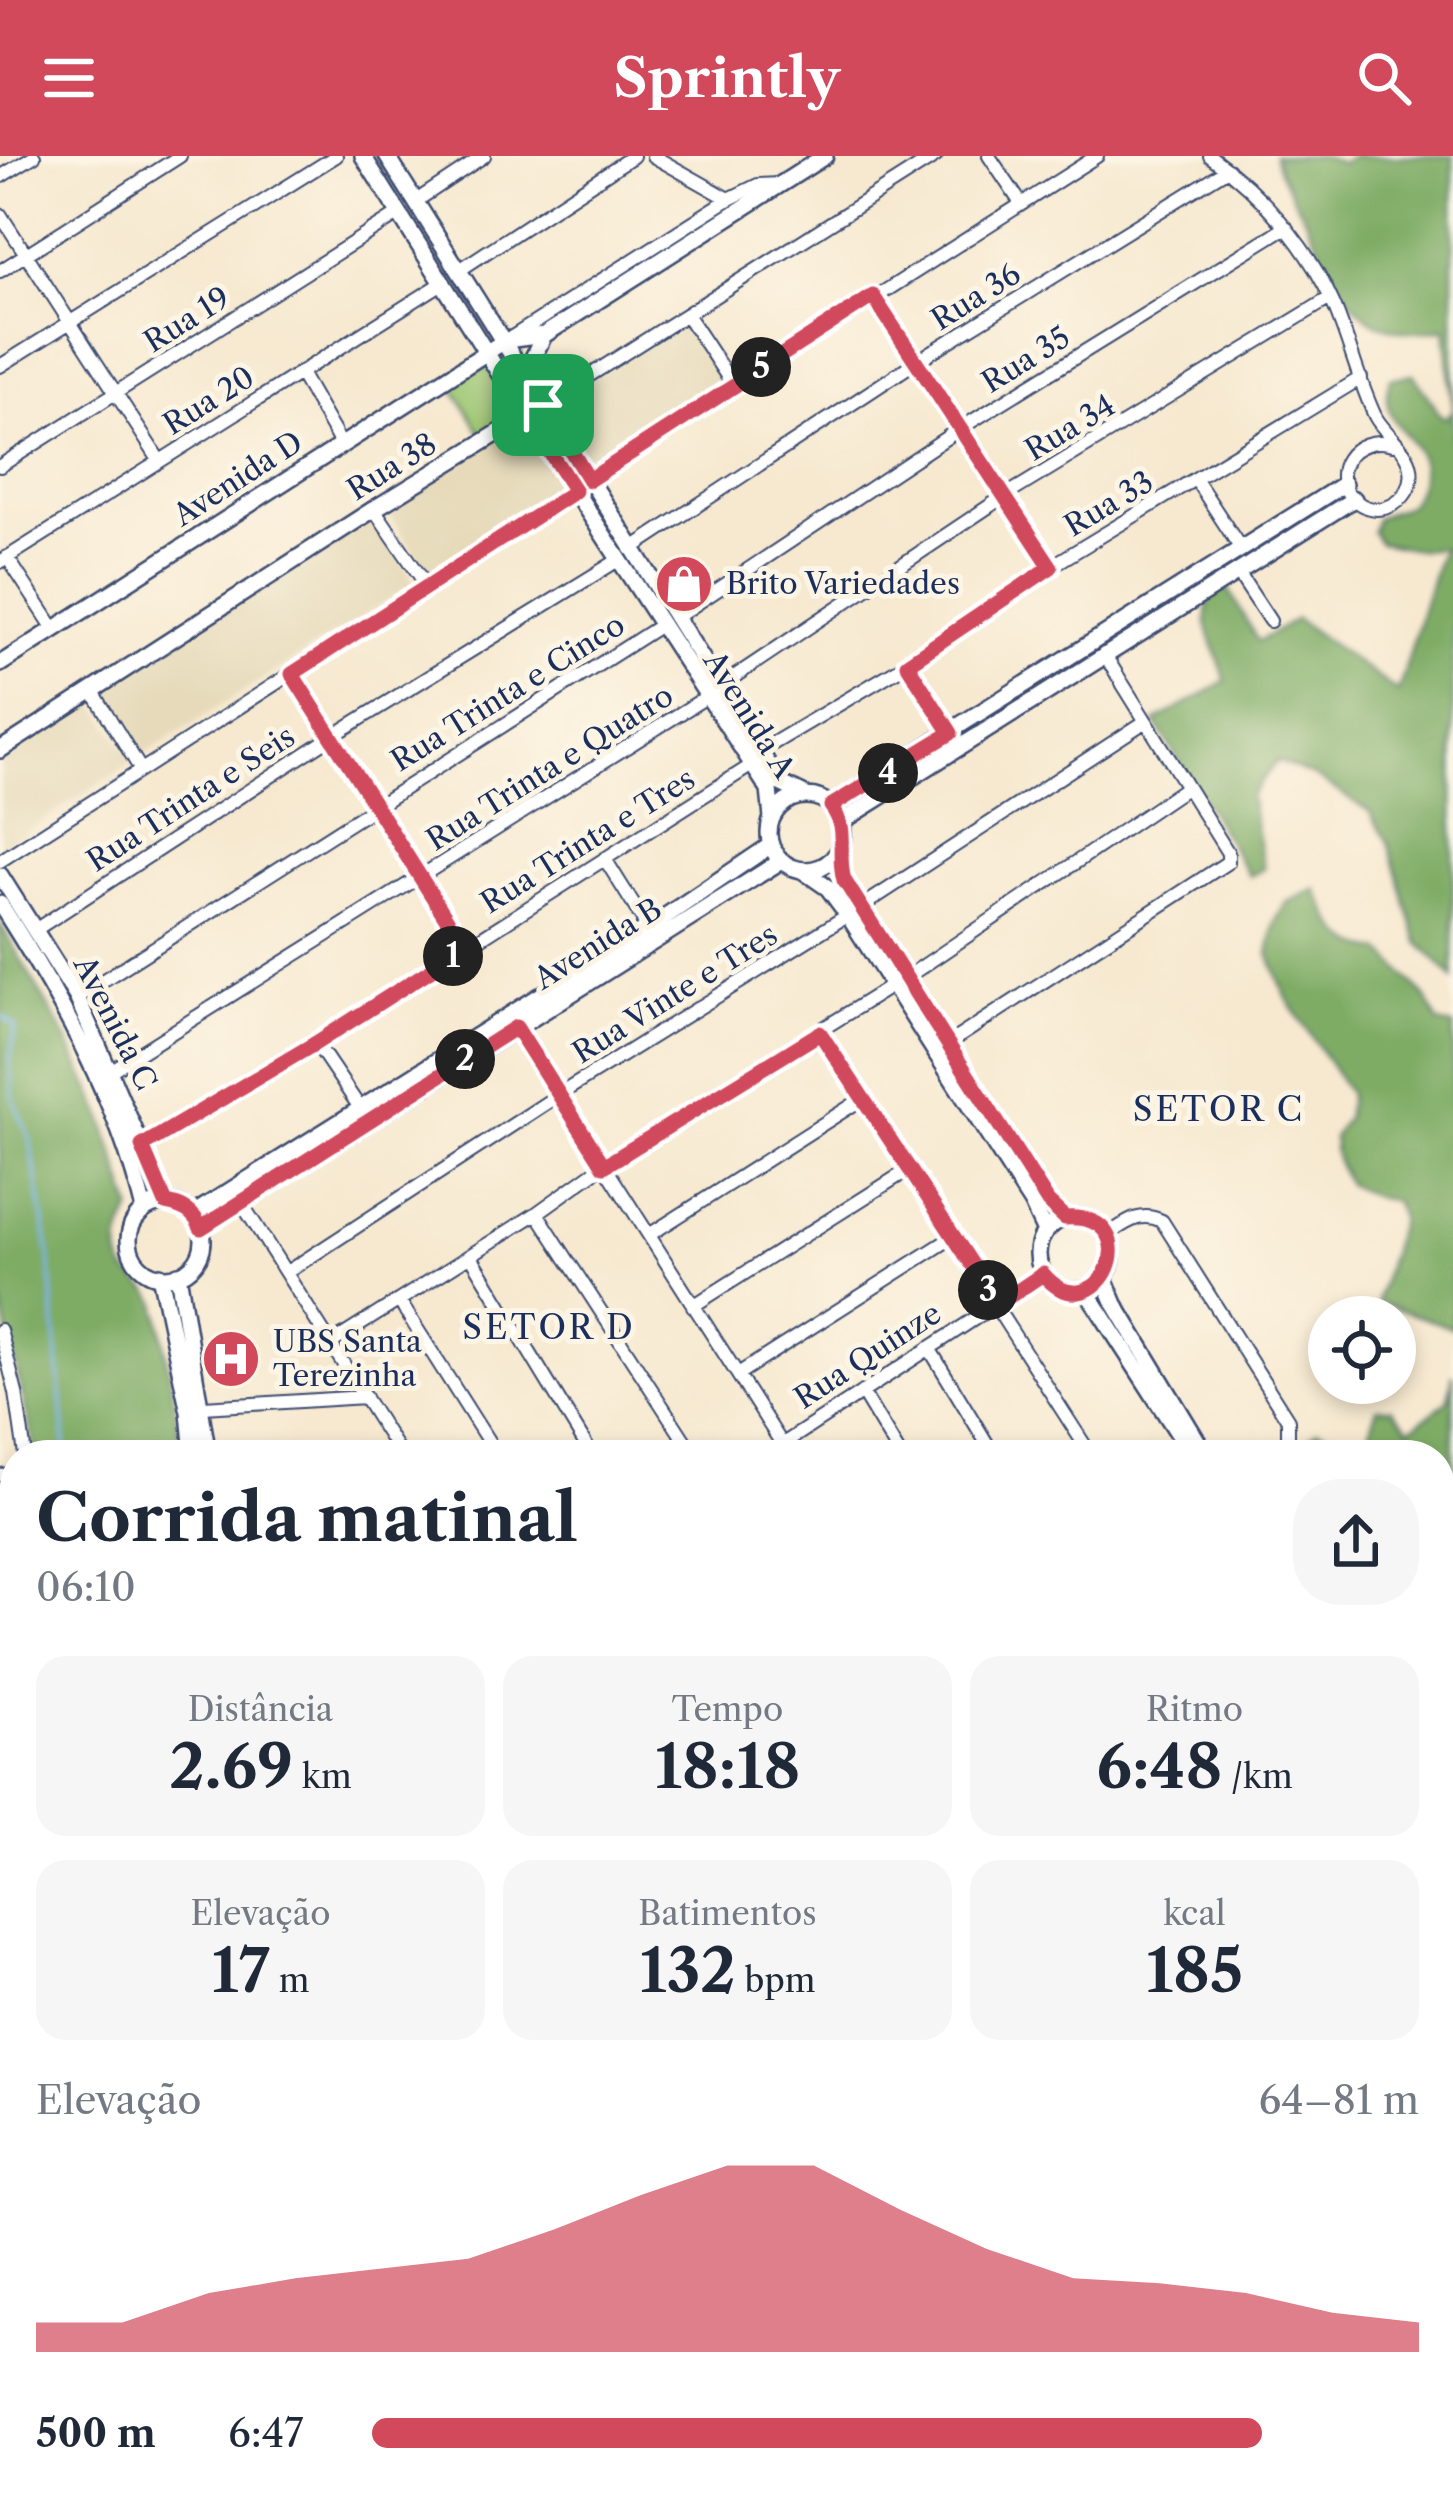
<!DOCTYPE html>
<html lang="pt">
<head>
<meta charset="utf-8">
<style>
  :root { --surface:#fff; --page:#f6f6f7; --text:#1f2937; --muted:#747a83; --accent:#d1495b }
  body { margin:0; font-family:"Libre Caslon Text",serif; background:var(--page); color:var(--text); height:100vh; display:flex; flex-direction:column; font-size:45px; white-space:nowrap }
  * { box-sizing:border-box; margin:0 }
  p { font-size:39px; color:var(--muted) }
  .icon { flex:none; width:66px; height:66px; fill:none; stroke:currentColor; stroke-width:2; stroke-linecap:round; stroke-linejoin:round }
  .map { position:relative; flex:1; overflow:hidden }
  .sheet { position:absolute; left:0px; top:1284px; width:1455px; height:1062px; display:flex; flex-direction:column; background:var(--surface); border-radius:48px 48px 0 0; box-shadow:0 6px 18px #0003 }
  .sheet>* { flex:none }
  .buttons { position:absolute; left:1308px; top:1140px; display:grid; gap:24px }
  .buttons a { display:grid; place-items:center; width:108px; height:108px; border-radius:50%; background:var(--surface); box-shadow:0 6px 18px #0003; font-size:60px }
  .pin { position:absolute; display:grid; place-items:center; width:102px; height:102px; color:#fff; margin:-51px; border-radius:24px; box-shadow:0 6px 18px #0006 }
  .km { position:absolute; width:60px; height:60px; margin:-30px; border-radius:50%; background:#222; color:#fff; font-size:33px; line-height:60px; text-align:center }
  .round { display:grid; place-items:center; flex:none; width:126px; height:126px; border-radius:48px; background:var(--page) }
  .overview { display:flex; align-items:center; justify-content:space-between; height:204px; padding:0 36px }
  h1 { font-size:66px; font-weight:700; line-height:90px }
  .metrics { display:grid; grid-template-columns:repeat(3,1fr); gap:18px; height:204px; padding:12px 36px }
  .metrics div { display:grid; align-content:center; border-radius:30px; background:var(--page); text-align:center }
  .metrics b { font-size:60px; font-weight:700 }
  .metrics small { font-size:33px; font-weight:400 }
  .metrics p { font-size:33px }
  .chart { height:336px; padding:24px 36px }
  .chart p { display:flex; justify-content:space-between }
  .chart svg { width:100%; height:216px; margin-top:12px; fill:var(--accent); opacity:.7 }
  ul { padding:0 36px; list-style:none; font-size:39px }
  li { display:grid; grid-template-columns:192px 144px 1fr; align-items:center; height:90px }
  li i { height:30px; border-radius:15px; background:var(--accent) }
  header { display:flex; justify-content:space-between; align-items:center; height:156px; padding:0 36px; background:var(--accent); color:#fff; font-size:54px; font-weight:700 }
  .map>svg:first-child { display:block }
</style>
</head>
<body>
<header><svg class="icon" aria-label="menu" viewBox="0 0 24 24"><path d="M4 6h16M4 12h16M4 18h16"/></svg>Sprintly<svg class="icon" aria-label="search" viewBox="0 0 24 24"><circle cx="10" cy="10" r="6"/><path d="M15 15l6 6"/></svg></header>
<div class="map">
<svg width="1453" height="2346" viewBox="0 0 1453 2346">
  <rect width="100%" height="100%" fill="#fcf5e5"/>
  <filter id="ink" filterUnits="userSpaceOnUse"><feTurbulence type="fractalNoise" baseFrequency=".00833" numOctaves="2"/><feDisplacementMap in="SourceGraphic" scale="24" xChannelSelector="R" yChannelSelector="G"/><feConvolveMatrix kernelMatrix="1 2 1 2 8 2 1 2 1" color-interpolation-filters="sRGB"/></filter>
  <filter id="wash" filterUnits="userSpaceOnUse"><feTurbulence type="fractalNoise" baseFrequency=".004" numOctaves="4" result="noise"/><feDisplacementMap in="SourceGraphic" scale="48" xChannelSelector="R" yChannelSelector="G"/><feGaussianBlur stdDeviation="2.7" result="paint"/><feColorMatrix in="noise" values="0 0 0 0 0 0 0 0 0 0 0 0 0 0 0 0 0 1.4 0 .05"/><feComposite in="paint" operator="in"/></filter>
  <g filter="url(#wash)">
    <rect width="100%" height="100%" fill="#f7e9d0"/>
    <path fill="#e6daba" d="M688,163L729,227L590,316L548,252Z
      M527,265L569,330L429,419L387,355Z
      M373,362L415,427L141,600L99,535Z
      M91,542L133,606L0,692V601Z"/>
    <path fill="#9ec773" stroke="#5c7b68" stroke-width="3" d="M485,207L519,261L484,282L451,228Z"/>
    <path fill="#7eac65" stroke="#4c6e62" stroke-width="3" d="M1274,0H1320L1342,7L1352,0H1453V822L1418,786L1388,686L1369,655L1314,620L1277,605L1250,640L1264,713L1249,720L1155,566L1226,525L1206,467L1209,441L1227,430L1258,486L1296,463L1398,536C1414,488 1424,440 1442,392L1419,394L1379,387L1372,375L1376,362L1409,349C1453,283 1370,281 1390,223L1413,218L1440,259L1446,262L1453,254L1445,172C1359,192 1340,131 1307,66C1296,45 1280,22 1274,0Z
      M1316,733C1334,768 1340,791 1383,795L1426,842L1438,867L1453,870V1172L1377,1146L1400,1063L1395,1045L1375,1041L1347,1028L1335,1000L1333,982L1346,962L1349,938L1287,843L1269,798L1275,766L1286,747Z
      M0,767L65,880L101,956L132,1053C122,1074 110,1098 129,1118C140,1129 149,1131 157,1146L183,1299H36L0,1142Z
      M1453,1217V1839H1440V1299H1376L1371,1272L1377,1252H1392L1410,1273L1448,1245Z
      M1317,1274L1340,1281L1358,1299H1298L1302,1289Z
      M15,1483V1982H0V1484Z"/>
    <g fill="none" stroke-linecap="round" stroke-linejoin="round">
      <path stroke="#7fb8f0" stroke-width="3" d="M0,859L15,870L10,905L13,943L30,983L49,1098L66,1299
        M1440,1928L1453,1926
        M116,2331L119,2346"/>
    </g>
  </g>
  <g filter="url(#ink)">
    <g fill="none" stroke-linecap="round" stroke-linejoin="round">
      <g stroke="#3c4b6f" stroke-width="16">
        <path id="minor" d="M653,0L729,43
          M989,0L1020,46
          M1210,0C1261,37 1307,89 1333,147C1349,184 1358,224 1375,260C1384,278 1408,292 1411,312C1416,342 1382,365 1357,346C1322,320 1354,276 1393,288
          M0,21L34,0
          M416,45L484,0
          M0,58L159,304
          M461,113L633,0
          M0,115L180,0
          M873,140L1050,411
          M688,161L733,229
          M509,183L729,43L758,29L781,28
          M0,210L336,0
          M300,217L341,288
          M543,249L936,0
          M0,310L400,57
          M589,324L1097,0
          M1196,324L1241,393
          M374,353L427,430
          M631,393L917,205L1228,13
          M7,401L54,473
          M0,406L444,126
          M1237,415L1270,465
          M675,462L961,272L1286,71
          M907,508L951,577
          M292,518L465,792
          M719,531L1003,341L1330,142
          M92,534L141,614
          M762,594L907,508L1050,411L1361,222
          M605,703L648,772
          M0,705L575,335
          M861,751L1146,565
          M35,774L331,581L620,403
          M907,821L1187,631
          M77,841L661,469
          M516,871L789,1299
          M820,877L1091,1299
          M316,887L360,952
          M949,887L1228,706V697L1104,498
          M112,914L708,540
          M143,990L316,887L752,609
          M241,1046L401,1299
          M537,1057L694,1299
          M649,1079L862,943
          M1107,1079C1126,1067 1140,1054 1162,1065L1288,1264V1283L1281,1299
          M471,1100L592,1299
          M287,1116L560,938L848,759
          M400,1146L497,1299
          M693,1150L908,1014
          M0,1174L16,1237L25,1299
          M333,1186L537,1057L604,1009L893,829
          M929,1192L994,1299
          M738,1218L953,1081
          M862,1236L900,1299
          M203,1251L365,1241
          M783,1288L1043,1118
          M0,1319L15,1318
          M0,1398L15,1397
          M0,1478H15
          M1440,1983H1453
          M0,2125L4,2157L0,2207
          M0,2241L15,2242
          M1440,2302L1453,2303
          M0,2328L15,2327
          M458,2331V2346
          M724,2331V2346
          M162,2338L333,2331
          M1222,2346V2331"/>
      </g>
      <g stroke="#3c4b6f" stroke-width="20">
        <path id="tertiary" d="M363,0L526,260L769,634L772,662
          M387,0L780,627L807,640
          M525,218L544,179
          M0,508L506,184L544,179L825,0
          M0,594L374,353L534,255
          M769 677a37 37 0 1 1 74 0a37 37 0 1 1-74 0Z
          M831,650L1344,328
          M841,666L1354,343
          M839,695L844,725L1048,1046L1065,1062
          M802,714L828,732L848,759L1032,1048L1045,1076
          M0,719L77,841L166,1047
          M0,748C61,843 117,943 144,1054
          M129 1084a37 37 0 1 1 74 0a37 37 0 1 1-74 0Z
          M193,1058L648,772L771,689
          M1038 1098a37 37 0 1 1 74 0a37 37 0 1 1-74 0Z
          M201,1072L781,705
          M178,1118L208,1299
          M160,1119L189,1256L193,1299
          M1104,1122L1115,1148L1206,1299
          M1086,1134L1192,1299
          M0,2045L15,2044
          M992,2331L993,2346"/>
      </g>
      <use href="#minor" stroke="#fff" stroke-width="12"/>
      <use href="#tertiary" stroke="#fff" stroke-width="15"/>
    </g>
  </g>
  <g fill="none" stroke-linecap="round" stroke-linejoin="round" filter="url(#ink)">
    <g stroke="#fff" stroke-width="24">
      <path id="route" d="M873,140L1051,411L907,508L951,577L831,650C849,673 836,697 844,724L1048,1046L1065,1062C1153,1056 1098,1182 1043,1118L998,1148L820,877L604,1010L516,871L201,1072C194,1056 183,1050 166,1047L142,990L316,887L465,792L292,518L575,335L526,260L543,249L589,324Z"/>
    </g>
    <use href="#route" stroke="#d1495b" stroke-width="15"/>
  </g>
  <defs>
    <g id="shop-disc" transform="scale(3)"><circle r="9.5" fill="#d1495b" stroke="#fcf5e5"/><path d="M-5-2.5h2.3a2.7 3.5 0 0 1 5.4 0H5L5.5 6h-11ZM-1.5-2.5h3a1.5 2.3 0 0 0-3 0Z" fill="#fff"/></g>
    <g id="hospital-disc" transform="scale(3)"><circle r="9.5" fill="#d1495b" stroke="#fcf5e5"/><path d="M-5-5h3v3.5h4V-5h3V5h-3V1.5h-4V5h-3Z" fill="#fff"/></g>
  </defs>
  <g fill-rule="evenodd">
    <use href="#shop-disc" x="684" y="428"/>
    <use href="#hospital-disc" x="231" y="1203"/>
  </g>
  <g text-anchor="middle" stroke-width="10" stroke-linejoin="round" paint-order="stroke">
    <g font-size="30" fill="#1b2f5e" stroke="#fcf5e5">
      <text transform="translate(976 141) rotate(-32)" y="10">Rua 36</text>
      <text transform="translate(187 164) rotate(-32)" y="10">Rua 19</text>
      <text transform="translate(1026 204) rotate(-32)" y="10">Rua 35</text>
      <text transform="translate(209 245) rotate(-32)" y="10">Rua 20</text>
      <text transform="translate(1070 272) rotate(-31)" y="10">Rua 34</text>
      <text transform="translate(392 311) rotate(-32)" y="10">Rua 38</text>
      <text transform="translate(238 323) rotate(-33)" y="10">Avenida D</text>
      <text transform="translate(1109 348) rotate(-31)" y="10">Rua 33</text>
      <text transform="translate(508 537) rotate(-32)" y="10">Rua Trinta e Cinco</text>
      <text transform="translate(749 559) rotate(58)" y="10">Avenida A</text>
      <text transform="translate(550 612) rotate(-32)" y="10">Rua Trinta e Quatro</text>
      <text transform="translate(191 643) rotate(-33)" y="10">Rua Trinta e Seis</text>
      <text transform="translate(588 685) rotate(-32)" y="10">Rua Trinta e Tres</text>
      <text transform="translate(598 788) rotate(-32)" y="10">Avenida B</text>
      <text transform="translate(675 838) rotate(-32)" y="10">Rua Vinte e Tres</text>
      <text transform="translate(115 867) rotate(63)" y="10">Avenida C</text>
      <text transform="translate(868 1200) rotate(-33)" y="10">Rua Quinze</text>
    </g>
    <g font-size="30" fill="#1b2f5e" stroke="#fcf5e5" text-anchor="start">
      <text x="726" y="438">Brito Variedades</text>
      <text x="273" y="1196">UBS Santa<tspan x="273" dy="34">Terezinha</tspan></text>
    </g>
    <g font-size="33" letter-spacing="3" fill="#1b2f5e" stroke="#fcf5e5">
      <text x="1219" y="965">SETOR C</text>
      <text x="549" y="1183">SETOR D</text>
    </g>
  </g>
</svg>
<div class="buttons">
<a><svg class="icon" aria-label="locate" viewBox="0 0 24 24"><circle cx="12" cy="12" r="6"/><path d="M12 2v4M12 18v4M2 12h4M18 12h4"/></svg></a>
</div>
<div class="pin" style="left:543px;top:249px;background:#1e9e55"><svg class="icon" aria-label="arrive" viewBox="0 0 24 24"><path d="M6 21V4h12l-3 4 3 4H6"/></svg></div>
<b class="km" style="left:453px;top:800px">1</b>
<b class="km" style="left:465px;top:903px">2</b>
<b class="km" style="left:988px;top:1134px">3</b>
<b class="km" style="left:888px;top:617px">4</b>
<b class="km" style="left:761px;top:211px">5</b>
<section class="sheet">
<div class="overview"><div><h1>Corrida matinal</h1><p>06:10</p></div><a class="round"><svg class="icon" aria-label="share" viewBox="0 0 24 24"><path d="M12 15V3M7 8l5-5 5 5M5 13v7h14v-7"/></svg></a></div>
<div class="metrics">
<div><p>Distância</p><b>2.69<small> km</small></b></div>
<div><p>Tempo</p><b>18:18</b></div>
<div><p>Ritmo</p><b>6:48<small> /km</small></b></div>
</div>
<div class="metrics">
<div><p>Elevação</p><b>17<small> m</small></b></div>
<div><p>Batimentos</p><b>132<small> bpm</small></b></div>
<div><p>kcal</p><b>185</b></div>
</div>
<div class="chart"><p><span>Elevação</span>64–81 m</p>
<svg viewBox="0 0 160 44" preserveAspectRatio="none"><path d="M0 44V38L10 38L20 32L30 29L40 27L50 25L60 19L70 12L80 6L90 6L100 15L110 23L120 29L130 30L140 32L150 36L160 38V44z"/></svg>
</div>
<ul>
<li><b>500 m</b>6:47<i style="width:85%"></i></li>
</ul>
</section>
</div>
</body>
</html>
